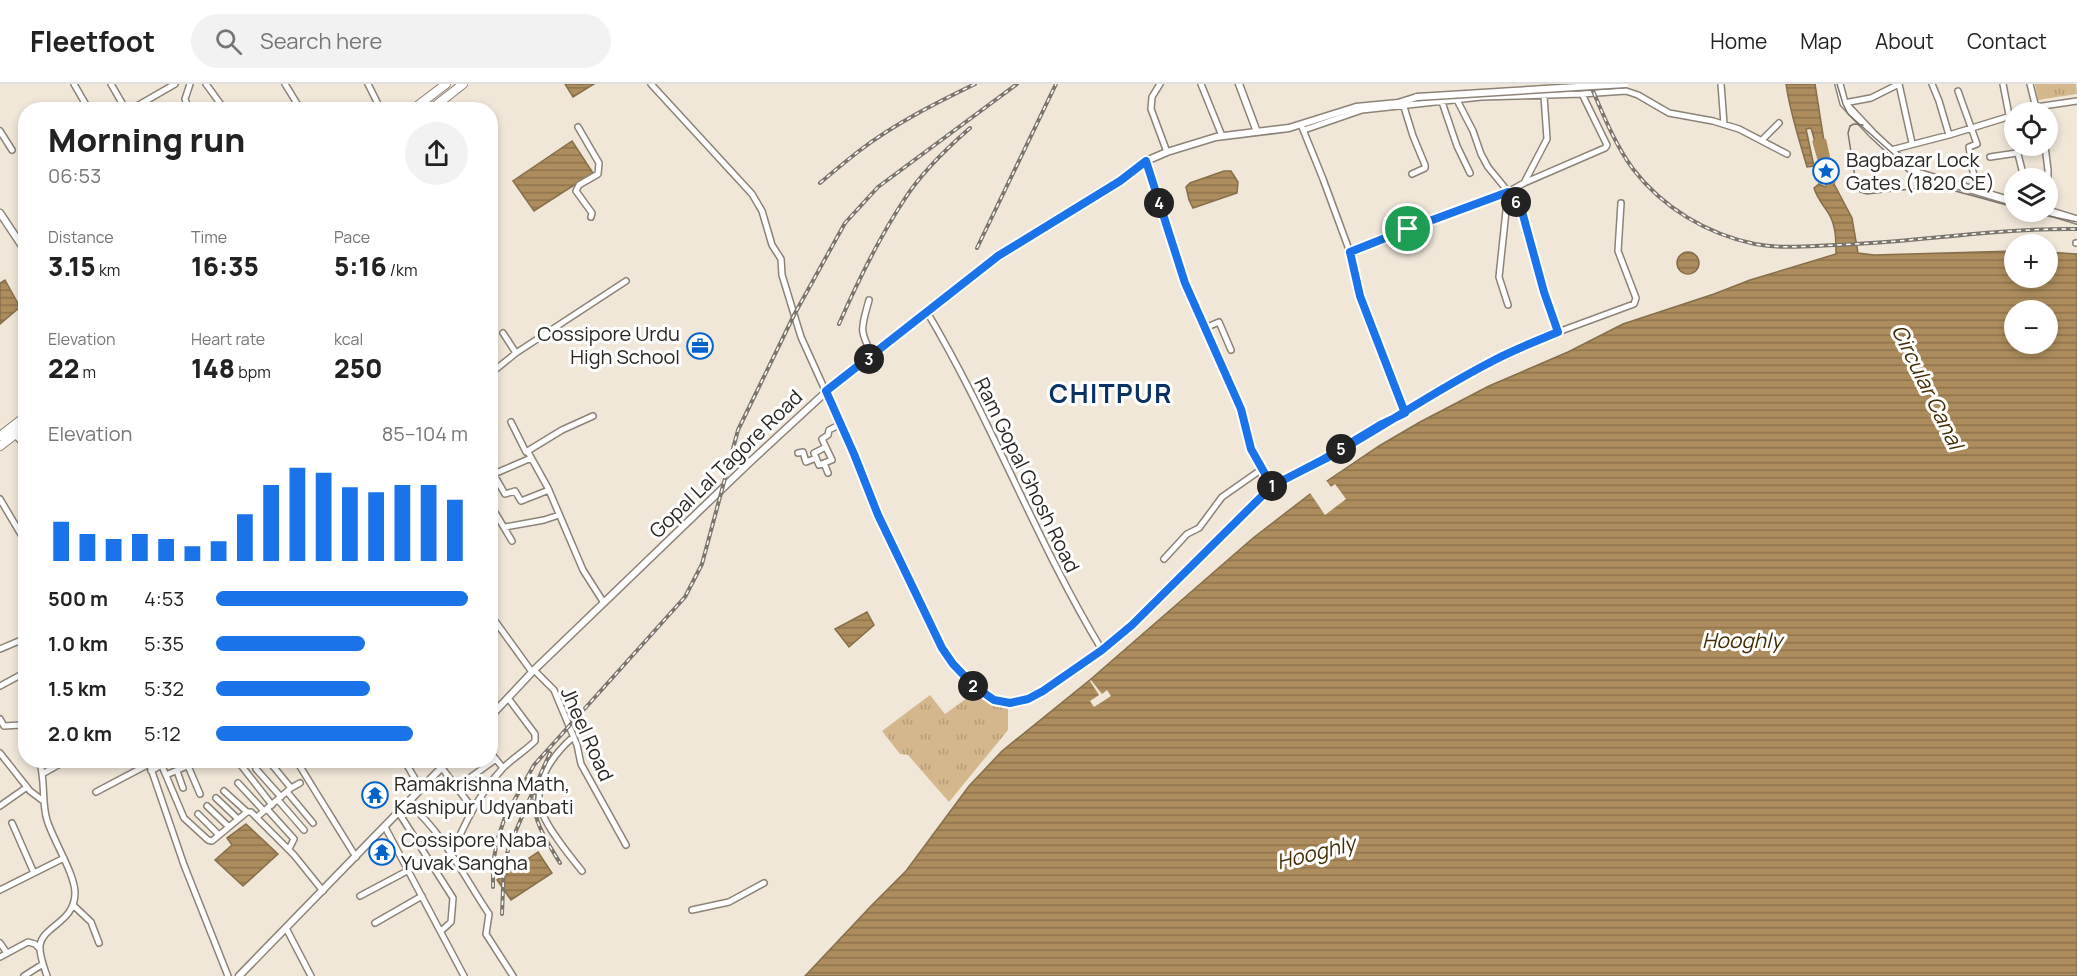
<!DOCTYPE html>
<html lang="en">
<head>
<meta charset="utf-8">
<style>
  :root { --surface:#fff; --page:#f2f2f2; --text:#222; --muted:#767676; --line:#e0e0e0; --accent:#1a73e8 }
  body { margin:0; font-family:Manrope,sans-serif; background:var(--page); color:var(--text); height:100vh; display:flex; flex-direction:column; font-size:22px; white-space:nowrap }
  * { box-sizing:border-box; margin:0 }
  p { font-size:20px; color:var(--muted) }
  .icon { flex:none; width:33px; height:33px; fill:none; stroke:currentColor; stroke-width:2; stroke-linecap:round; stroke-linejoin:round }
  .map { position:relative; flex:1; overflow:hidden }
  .panel { position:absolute; left:18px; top:18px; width:480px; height:666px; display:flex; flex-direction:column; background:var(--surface); border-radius:24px; box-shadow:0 3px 9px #0003 }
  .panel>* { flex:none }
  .buttons { position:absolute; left:2004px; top:18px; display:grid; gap:12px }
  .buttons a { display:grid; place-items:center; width:54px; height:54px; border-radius:50%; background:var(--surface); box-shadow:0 3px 9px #0003; font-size:30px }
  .pin { position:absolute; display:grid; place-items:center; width:51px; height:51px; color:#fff; margin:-26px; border:3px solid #fff; border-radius:50%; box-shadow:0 2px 6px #0007 }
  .km { position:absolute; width:30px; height:30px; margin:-15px; border-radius:50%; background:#222; color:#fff; font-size:16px; line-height:30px; text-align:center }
  .round { display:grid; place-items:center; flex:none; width:63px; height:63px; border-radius:32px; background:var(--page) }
  .headline { display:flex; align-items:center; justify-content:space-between; height:102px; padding:0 30px }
  h1 { font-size:33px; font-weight:800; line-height:45px }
  .metrics { display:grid; grid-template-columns:repeat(3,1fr); gap:9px; height:102px; padding:6px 30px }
  .metrics div { display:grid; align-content:center }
  .metrics b { font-size:26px; font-weight:800 }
  .metrics small { font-size:16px; font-weight:400 }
  .metrics p { font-size:16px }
  .chart { height:168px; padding:12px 30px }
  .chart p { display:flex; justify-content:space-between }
  .chart svg { width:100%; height:108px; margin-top:6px; stroke:var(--accent); stroke-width:6 }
  ul { padding:0 30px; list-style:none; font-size:20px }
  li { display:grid; grid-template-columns:96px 72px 1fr; align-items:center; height:45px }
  li i { height:15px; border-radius:8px; background:var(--accent) }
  header { display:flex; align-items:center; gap:36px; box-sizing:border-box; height:84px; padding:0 30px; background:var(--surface); border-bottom:2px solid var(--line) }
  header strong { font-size:28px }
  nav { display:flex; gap:33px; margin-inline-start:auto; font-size:21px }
  .search { width:420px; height:54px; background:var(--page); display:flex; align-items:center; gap:15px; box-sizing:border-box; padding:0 21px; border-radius:33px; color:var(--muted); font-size:22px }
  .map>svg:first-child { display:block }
</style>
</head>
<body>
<header>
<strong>Fleetfoot</strong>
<div class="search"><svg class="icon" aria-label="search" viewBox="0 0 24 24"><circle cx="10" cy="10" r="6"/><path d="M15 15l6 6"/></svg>Search here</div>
<nav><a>Home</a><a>Map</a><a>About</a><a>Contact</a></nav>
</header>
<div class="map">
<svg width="2077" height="892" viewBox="0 0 2077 892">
  <defs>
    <pattern id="park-tufts" width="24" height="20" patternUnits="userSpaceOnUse" patternTransform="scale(1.5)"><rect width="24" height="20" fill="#d4b78d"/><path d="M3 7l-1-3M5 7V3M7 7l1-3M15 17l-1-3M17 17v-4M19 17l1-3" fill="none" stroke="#b69d79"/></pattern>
    <pattern id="water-rules" width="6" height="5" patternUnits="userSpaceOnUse" patternTransform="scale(1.5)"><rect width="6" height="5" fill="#ad8d5d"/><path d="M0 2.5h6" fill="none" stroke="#8d734c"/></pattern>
  </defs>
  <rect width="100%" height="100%" fill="#f0e7d9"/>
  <path fill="url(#park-tufts)" d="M2035,0H2076L2077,10L2038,16Z
    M974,609L994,621L1008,622V646L949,718L908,671L900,670L882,647L930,611L945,630Z"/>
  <path fill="url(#water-rules)" stroke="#866e4b" stroke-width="1.5" fill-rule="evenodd" d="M565,0H594L573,13Z
    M1786,0H1815L1824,57L1820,59L1815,58L1811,44L1806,45L1814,82L1807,83C1799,55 1790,29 1786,0Z
    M572,57L593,89L534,127L513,97Z
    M1224,87H1231L1238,98L1237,109L1193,124L1189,116L1186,103L1190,99Z
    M1833,98L1852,134L1858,169L1874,171L2014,167V194H2048V168L2077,170V892H805L871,822L906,787L969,702L1002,667L1091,595L1253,454L1327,397L1379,362L1420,338L1489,302L1568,268L1623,240L1714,210L1750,196L1836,170C1836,156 1836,142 1829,130C1823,121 1817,114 1814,104L1819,100L1825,103L1827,100ZM2014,226H2048V260H2014Z
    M1677 179a11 11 0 1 1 22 0a11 11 0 1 1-22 0Z
    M5,196L20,223L0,240V199Z
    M867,528L874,541L849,563L835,545Z
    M246,740L278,770L243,802L215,776L232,761L227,754Z
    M538,768L552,789L511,816L497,796Z"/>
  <path fill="#f0e7d9" d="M1325,395L1331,403L1335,400L1346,415L1325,431L1308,406Z
    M1091,596L1102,610L1107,606L1111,612L1094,623L1090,617L1099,611L1090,597Z"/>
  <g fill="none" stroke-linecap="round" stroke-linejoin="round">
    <path stroke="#ad8d5d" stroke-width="5" d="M1818,53L1831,105
      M1824,57L1833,98L1827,100L1815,58L1820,59Z"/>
    <g stroke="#8c8377" stroke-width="8">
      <path id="minor" d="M74,0L89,26
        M111,0L126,26
        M206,0L225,26
        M285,0L301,26
        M368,0L381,26
        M651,0L752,110L762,127L772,161L781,175L782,191L801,253L854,370L878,431L916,513L942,564L953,580L974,602L994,616L1010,619L1028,615L1043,607L1102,566L1132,541L1272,402L1324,375L1487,279L1558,248L1634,220L1636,214L1618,167L1621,119
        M1160,0L1152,13L1151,25L1167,68
        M1201,0L1222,52
        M1721,0L1724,40
        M1899,0L1912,59
        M1932,0L1939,17L1949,51
        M2003,0L2014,57
        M2030,0L2037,28
        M1958,7L1977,60L1969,63L1976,106
        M1582,10L1626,7L1638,11L1669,29L1713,37L1739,45L1787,70
        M1457,16L1473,47L1481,70L1488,83L1515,116L1523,131L1544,209L1558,248
        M1442,18L1457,62L1470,89
        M1844,19L1871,14L1899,0
        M1404,23L1413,52L1425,81V84L1412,90
        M130,26L175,0
        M189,26L185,15L190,0
        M2021,28L2036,23L2077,17
        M578,43L599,79L598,90L579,101L576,107L592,129L591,133
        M1302,43L1323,95L1351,171L1360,212L1405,329
        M1304,46L1362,26L1481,13L1582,10L1607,61L1605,64L1524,99
        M0,47L12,66
        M1762,56L1779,39
        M2016,62L2024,94
        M2045,62L2048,86V127
        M1891,66L1949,51L2014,31
        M1990,73L2017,69
        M1146,77L1185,199L1225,284L1241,325L1251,365L1272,402
        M2076,159H2077
        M1350,168L1428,137L1508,108L1524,99L1547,55L1544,12
        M869,216C861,246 859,244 872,272
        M1508,221L1499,193L1508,108
        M927,228C992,337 1036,457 1102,566
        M1205,244L1219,238L1231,266
        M503,249L516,269L626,197
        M490,290L516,269
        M511,338L526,368L562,346L593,332
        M13,348L26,363
        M528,368L548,404L583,486L604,519
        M798,369L803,368L806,378L816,374
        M824,379L819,381L814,369L826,363
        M490,384L505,410L515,407L521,417L549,406
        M828,389L824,379L832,376L822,355L828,351L829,346L841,340
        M494,390L531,374
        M0,415L26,459
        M490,420L512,457
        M505,443L544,436L559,431
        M1164,475L1187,450L1199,444L1222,413L1262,385
        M490,530L532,588
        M0,565L26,554
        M534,586L554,606L577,661L581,680L626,761
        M0,602L26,588
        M0,635L4,642L21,641L26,647
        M573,653C554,670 532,698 541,726C547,744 569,771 582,787
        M490,668L503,684
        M0,669L30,707L42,716
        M39,676C46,696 41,716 47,736C53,756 75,790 75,809C75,838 43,842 40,861C39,871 44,883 47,892
        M148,676L184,781L228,892
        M237,676L272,721
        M268,676L291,704
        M296,676L356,773
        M404,676L421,705
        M162,682L184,734L208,756L212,757L247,728H251L294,771L323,807
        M188,682L200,710
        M442,684L473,725
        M256,685L281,713
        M151,687L170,676
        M177,687L183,704
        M42,690L67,676
        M166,691L194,679
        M238,699L264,727
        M457,703L496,675
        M224,707L247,728
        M96,708L149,680
        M288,709L313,739
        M216,714L238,735
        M278,716L304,746
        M408,719C443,748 464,793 489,830L486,850L513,892
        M0,722L27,703
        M207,722L229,743
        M267,725L294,755L289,765
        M399,729L453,814L451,838L441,847
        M198,730L219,751
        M257,733L291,704L300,699
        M12,739L34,789
        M385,743L464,892
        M451,772C464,740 479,710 503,684C513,674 525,667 535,657V650L508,614
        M0,806L64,774
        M360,812L409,786
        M73,821L91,838L99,859
        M692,826L729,818L764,799
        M375,839L422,812
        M286,844L311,892
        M0,859L7,869
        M0,873L28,858L35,860L40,865
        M24,892L43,880"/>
    </g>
    <g stroke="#8c8377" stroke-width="9">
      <path id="tertiary" d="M1239,0L1257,48
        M0,129L26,168
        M490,633L534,586L750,378L827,307L998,172L1120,97L1146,77L1167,68L1216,53L1289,44L1356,23L1398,19L1417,13
        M239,892L449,676"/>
    </g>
    <g stroke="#8c8377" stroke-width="10">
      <path id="secondary" d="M1839,0L1844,19L1873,50L1914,88L2014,118
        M2048,127L2077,136"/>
    </g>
    <g stroke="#8c8377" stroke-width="10">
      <path id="primary" d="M412,26L446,0
        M430,26L463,0
        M0,352L26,332
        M0,362L26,342"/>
    </g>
    <use href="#minor" stroke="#fff" stroke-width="5"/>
    <use href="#tertiary" stroke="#fff" stroke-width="6"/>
    <use href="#secondary" stroke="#fff" stroke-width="7"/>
    <use href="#primary" stroke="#fff" stroke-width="8"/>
    <path stroke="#7b756c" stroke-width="1.5" d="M1837,0L1843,20L1848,30L1922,96L1937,102L2014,123
      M1863,41L1854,40L1850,42L1848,49L1856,100L1860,108L1867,110L1937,102
      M2029,128L2077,138"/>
    <g stroke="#7b756c" stroke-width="4">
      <path id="rail" d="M1590,0C1603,30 1614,59 1633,85C1663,124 1707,150 1755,160C1782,165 1809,162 1836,161C1917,158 1997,144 2077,145
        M820,99C833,88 846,77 859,67C894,40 936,19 975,0
        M977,164L1056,0
        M839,240C857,199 879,154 904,116C921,89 946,65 970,44
        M550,669C546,679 540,689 537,700C527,730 545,754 560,779
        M493,803V780L497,757L505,733L534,681L685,513L702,480L738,346L794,231L845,139L878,103L1017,0
        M502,830L504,780L509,763L536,700"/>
    </g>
    <use href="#rail" stroke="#fff" stroke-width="1.5" stroke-dasharray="4.5" stroke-linecap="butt"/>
    <g stroke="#8c8377" stroke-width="9" stroke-linecap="butt">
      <path id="tertiary-bridge" d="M1417,13L1625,0"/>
    </g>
    <use href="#tertiary-bridge" stroke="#fff" stroke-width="6"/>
  </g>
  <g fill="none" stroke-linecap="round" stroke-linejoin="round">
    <g stroke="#fff" stroke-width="12">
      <path id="route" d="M1408,145L1350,168L1360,212L1405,329L1382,340L1324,375L1272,402L1132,541L1102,566L1043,607L1028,615L1010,619L994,616L974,602L953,580L942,564L878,431L854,370L826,307L998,172L1120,97L1146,77L1185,199L1241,325L1251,365L1272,402C1289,393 1307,384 1325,375C1380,345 1431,309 1487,280C1510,267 1534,258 1558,248L1544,208L1523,131L1508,108L1408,145"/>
    </g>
    <use href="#route" stroke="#1a73e8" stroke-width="8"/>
  </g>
  <defs>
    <g id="sight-ring" transform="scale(1.35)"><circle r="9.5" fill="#fff" stroke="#0462cb" stroke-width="1.5"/><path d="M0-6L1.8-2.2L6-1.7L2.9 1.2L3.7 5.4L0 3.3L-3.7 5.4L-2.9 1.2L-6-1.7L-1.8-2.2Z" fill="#0462cb"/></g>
    <g id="office-ring" transform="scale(1.35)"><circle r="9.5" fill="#fff" stroke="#0462cb" stroke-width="1.5"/><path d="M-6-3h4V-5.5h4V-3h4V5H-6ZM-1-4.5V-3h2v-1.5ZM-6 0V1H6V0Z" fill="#0462cb"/></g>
    <g id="temple-ring" transform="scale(1.35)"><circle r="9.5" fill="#fff" stroke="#0462cb" stroke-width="1.5"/><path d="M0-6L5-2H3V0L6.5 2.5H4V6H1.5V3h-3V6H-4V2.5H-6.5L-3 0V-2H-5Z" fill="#0462cb"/></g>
  </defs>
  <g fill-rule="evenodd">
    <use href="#sight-ring" x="1826" y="87"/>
    <use href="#office-ring" x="700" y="262"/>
    <use href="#temple-ring" x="375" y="711"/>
    <use href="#temple-ring" x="382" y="768"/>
  </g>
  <g text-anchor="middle" stroke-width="6" stroke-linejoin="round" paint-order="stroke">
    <g font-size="20" fill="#2a2621" stroke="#fff" text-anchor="start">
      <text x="1846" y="83">Bagbazar Lock<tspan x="1846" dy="23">Gates (1820 CE)</tspan></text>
      <text x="680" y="257" text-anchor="end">Cossipore Urdu<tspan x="680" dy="23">High School</tspan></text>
      <text x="394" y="707">Ramakrishna Math,<tspan x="394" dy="23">Kashipur Udyanbati</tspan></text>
      <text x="401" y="763">Cossipore Naba<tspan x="401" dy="23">Yuvak Sangha</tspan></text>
    </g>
    <g font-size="20" fill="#2a2621" stroke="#fff">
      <text transform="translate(726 380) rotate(-44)" y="7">Gopal Lal Tagore Road</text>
      <text transform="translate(1027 391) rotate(64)" y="7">Ram Gopal Ghosh Road</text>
      <text transform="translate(587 650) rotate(66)" y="7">Jheel Road</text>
    </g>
    <g font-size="21" font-style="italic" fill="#442d03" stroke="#fff">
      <text transform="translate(1927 303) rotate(64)" y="7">Circular Canal</text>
      <text x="1742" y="564">Hooghly</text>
      <text transform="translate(1316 769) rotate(-14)" y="7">Hooghly</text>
    </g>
    <g font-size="26" font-weight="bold" letter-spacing="1.5" fill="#093164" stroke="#fff">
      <text x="1111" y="319">CHITPUR</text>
    </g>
  </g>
</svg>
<div class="buttons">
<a><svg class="icon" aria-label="locate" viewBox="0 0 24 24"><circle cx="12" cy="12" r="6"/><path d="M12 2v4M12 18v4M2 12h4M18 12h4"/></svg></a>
<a><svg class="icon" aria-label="layers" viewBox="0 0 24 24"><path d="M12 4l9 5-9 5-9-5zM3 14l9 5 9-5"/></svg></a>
<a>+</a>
<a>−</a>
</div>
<div class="pin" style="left:1408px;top:145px;background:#1e9e55"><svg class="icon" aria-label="arrive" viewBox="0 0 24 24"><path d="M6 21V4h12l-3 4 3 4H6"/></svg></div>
<b class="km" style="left:1272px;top:402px">1</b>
<b class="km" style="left:973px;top:602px">2</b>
<b class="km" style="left:869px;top:275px">3</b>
<b class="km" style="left:1159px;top:119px">4</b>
<b class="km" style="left:1341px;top:365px">5</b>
<b class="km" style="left:1516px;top:118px">6</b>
<section class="panel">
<div class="headline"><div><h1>Morning run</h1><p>06:53</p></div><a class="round"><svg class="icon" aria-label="share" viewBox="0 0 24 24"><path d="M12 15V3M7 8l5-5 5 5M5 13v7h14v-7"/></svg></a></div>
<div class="metrics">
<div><p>Distance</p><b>3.15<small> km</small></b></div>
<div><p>Time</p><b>16:35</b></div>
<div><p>Pace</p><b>5:16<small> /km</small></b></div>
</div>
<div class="metrics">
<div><p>Elevation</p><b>22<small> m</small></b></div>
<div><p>Heart rate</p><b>148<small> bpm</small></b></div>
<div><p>kcal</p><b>250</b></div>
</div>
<div class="chart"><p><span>Elevation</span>85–104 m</p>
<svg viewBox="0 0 160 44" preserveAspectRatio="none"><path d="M5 44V28M15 44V33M25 44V35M35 44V33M45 44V35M55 44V38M65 44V36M75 44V25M85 44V13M95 44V6M105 44V8M115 44V14M125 44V16M135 44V13M145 44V13M155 44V19"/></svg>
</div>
<ul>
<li><b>500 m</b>4:53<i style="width:100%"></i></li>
<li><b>1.0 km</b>5:35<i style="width:59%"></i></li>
<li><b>1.5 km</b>5:32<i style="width:61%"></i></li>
<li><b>2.0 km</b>5:12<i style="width:78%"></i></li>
</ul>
</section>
</div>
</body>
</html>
